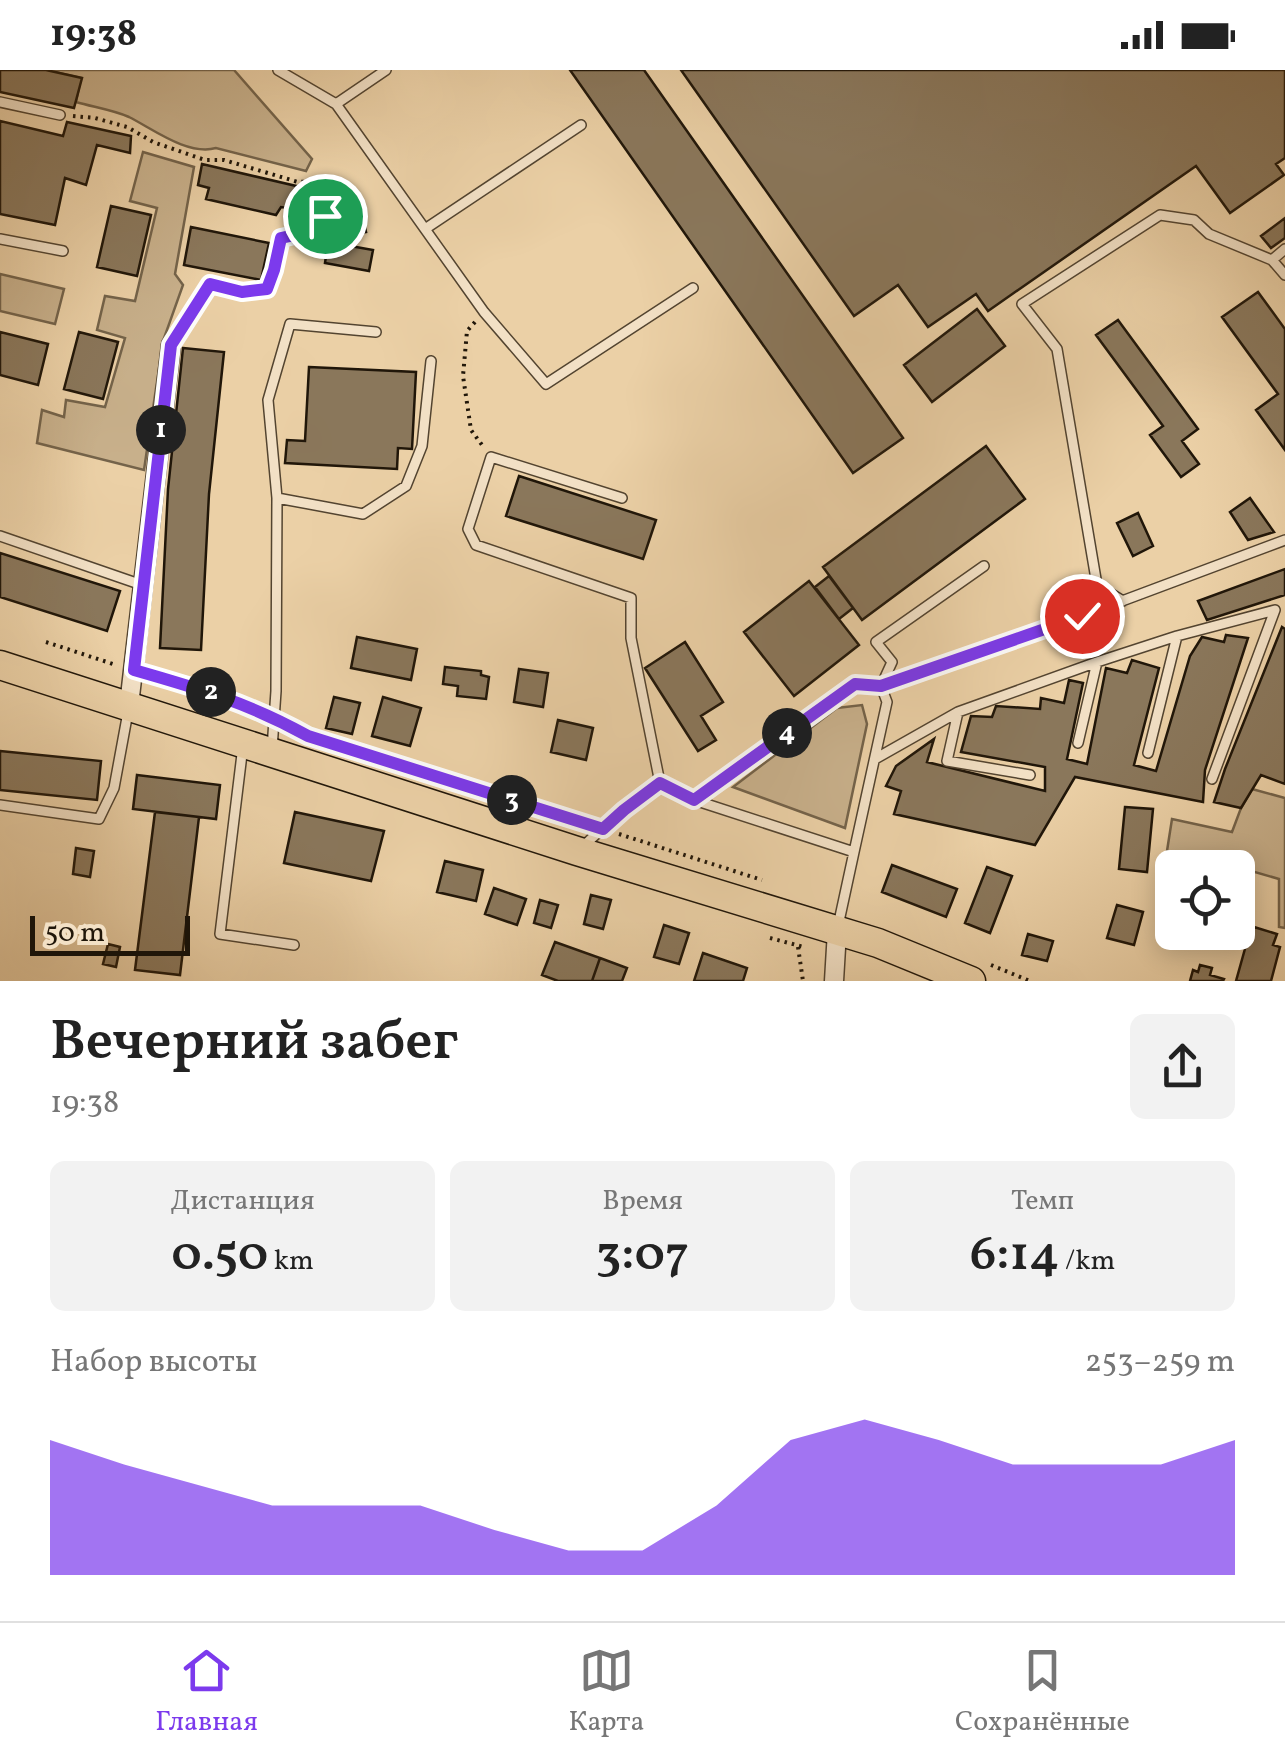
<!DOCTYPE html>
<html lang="ru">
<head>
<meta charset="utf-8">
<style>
  :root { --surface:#fff; --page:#f2f2f2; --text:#222; --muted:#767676; --line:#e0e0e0; --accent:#7c3aed }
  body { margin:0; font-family:Vollkorn,serif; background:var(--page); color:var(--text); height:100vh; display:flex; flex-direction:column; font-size:38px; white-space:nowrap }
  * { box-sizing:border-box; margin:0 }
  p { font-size:32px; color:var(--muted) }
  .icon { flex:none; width:55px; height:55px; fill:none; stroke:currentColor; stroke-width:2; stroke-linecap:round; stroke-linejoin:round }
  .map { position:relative; height:911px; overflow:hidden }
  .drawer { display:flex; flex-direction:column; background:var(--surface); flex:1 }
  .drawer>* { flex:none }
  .fabs { position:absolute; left:1155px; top:780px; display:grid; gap:20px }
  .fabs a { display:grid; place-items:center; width:100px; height:100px; border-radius:15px; background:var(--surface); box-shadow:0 5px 25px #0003; font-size:50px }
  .scale { position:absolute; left:30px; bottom:25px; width:160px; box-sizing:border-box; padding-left:10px; border:5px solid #201609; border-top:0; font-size:28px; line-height:35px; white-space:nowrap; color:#201609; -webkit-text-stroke:8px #f2e0c5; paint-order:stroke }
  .pin { position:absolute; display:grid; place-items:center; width:85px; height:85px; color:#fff; margin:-42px; border:5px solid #fff; border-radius:50%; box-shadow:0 2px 10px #0007 }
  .km { position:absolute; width:50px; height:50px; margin:-25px; border-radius:50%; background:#222; color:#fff; font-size:28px; line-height:50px; text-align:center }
  .round { display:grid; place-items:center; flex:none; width:105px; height:105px; border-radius:15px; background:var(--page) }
  .summary { display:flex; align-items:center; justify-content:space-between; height:170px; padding:0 50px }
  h1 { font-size:55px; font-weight:600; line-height:75px }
  .metrics { display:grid; grid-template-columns:repeat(3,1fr); gap:15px; height:170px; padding:10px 50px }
  .metrics div { display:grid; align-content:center; border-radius:15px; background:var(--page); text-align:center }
  .metrics b { font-size:50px; font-weight:600 }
  .metrics small { font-size:28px; font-weight:400 }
  .metrics p { font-size:28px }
  .chart { height:280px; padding:20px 50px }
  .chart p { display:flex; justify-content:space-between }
  .chart svg { width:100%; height:180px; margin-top:10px; fill:var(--accent); opacity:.7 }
  .status { display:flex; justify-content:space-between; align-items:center; height:70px; padding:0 50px; background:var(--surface); direction:ltr }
  .status svg { height:28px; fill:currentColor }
  .tab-bar { display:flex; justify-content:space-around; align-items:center; height:140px; border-top:2px solid var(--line); background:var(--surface); font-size:28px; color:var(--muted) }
  .tab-bar a { display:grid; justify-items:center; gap:5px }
  .tab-bar .selected { color:var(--accent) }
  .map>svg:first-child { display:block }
</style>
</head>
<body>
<div class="status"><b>19:38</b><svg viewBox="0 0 49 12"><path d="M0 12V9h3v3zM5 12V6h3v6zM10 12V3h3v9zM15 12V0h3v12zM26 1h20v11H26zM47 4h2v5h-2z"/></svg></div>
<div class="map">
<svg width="1285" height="911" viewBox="0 0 1285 911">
  <rect width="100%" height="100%" fill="#ebd0a6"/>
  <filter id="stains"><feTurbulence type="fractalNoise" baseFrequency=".002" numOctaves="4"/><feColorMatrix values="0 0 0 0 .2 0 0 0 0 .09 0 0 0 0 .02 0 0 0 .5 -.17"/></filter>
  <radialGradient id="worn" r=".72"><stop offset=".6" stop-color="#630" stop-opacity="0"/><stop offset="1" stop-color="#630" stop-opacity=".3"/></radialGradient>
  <path fill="#c8b08b" stroke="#74634a" stroke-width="2.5" d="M46,0H234L312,89L306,101L216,78C188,86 153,59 129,47C113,40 93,37 76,32L81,8Z
    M143,82L194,97L175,204L183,215L163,271L144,400L37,373L42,340L64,347L66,330L105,337L125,268L97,260L105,226L135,231L157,138L130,131Z
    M0,204L64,219L55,254L0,241Z
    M862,635L867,654L845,758L733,717L837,638Z
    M1252,719L1285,728V858L1279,857V809L1255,802L1238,810V798H1172V850L1159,832L1172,749L1232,762L1241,738Z"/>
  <path fill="#8a775b" stroke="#201609" stroke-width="2.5" d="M0,0H46L82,8L74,38L0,22Z
    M570,0H644L903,368L853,403Z
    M681,0H1285V88L1276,94L1284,105L1230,143L1196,96L988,241L976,224L928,257L898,215L854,246Z
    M0,51L63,66L67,52L131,66L130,83L97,75L86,115L65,108L55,155L0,144Z
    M202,94L322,122L318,143L281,137L276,145L206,129L209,118L198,115Z
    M333,128L345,131L363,149L366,162L347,166L345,153L337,146L331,144Z
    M111,136L151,145L137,206L97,197Z
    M1285,148V168L1271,178L1261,166Z
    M191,157L269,173L261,210L184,195Z
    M328,172L373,180L369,201L325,193Z
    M1258,222L1285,259V380L1256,340L1278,324L1222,247Z
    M977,239L1005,276L932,332L904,295Z
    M1118,250L1198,359L1182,371L1199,394L1181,407L1150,365L1163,356L1096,265Z
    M0,262L48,274L38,315L0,305Z
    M79,262L118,272L103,329L64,319Z
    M183,278L224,282L209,424L201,580L160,578L168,419Z
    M309,297L416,302L412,379L398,378L397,399L285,393L287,370L305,371Z
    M986,376L1025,429L862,550L823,497Z
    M519,406L656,450L643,489L506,446Z
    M1250,428L1274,462L1248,470L1230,442Z
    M1138,443L1153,476L1133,486L1117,453Z
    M0,483L120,521L107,561L0,527Z
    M1285,499V525L1207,550L1198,531Z
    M829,506L853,538L839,549L815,517Z
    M809,511L859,575L794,626L744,562Z
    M1282,557L1285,559V714L1261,705L1241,738L1214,732L1225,699Z
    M1226,565L1248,568L1205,700L1203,732L1075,707L1035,775L894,744L901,721L886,716L896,696L934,669L927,692L1045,721V697L961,682L971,646L992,647L996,636L1040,639L1041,628L1064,633L1069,610L1083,613L1067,689L1087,694L1106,598L1127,603L1132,590L1159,598L1134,695L1156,701L1190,586L1202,567L1224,572Z
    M357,567L417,579L411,610L351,598Z
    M685,572L723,632L701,646L716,670L698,681L645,598Z
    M445,597L481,601V605L489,607L486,629L457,626L458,616L443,614Z
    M519,599L548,603L543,637L514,632Z
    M334,627L360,633L352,664L326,658Z
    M383,627L421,638L410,676L372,666Z
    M558,650L593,658L586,690L551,682Z
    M0,681L101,691L97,730L0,720Z
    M137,705L220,715L216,749L133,739Z
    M1125,737L1153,739L1147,802L1119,799Z
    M155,742L199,747L180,905L135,900Z
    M295,742L384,761L371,811L284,793Z
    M76,778L94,781L90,807L73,804Z
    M445,791L483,800L476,831L437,822Z
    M892,795L957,819L946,847L882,822Z
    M987,797L1012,806L990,863L965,853Z
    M494,818L526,829L517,855L485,844Z
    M591,825L611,830L603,859L584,854Z
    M540,830L558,835L551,858L534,853Z
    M1117,835L1143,842L1134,875L1107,868Z
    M664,855L689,863L679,894L654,887Z
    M1254,857L1277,864L1273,875L1280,877L1271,911H1236L1248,868L1251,869Z
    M1028,864L1053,871L1047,891L1022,885Z
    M555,872L600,888L592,911H558L542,905Z
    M108,874L120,877L116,897L103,894Z
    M703,883L747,898L743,911H694Z
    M600,888L627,898L622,911H592Z
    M1200,895L1212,898L1210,905L1224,909L1223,911H1190L1193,900L1198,902Z"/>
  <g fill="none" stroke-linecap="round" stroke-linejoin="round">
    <g stroke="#534430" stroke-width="12">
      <path id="service" d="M278,0L336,34L386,0
        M0,32L60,45
        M336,34L484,242L546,314L693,218
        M425,159L581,55
        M0,169L63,181
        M1272,190L1285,205
        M171,275L210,214L242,222L267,219L275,200L281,168L332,157
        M277,428L268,330L290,254L376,262
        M622,428L491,387L468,459L476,475L631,528V568L660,713
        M0,466L142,515
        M984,496L876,572L892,592L881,616L1082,546L1097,515L1057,279L1022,234L1160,145L1194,150L1209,164L1272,190L1285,179
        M1097,515L1123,531
        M1082,546L1285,470
        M1177,566L1275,540L1212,709
        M1097,592L1177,566L1148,683
        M958,642L1097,592L1078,673
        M243,676L220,864L294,875
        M272,679L276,621L277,428L363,444L406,416L422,376L431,291
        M875,689L958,642L947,691L1030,705
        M660,713L694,730L854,782L838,856
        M694,730L855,614L881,616L887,632L854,782
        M0,735L99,749L114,718L128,642
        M581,778L623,740L660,713"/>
    </g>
    <g stroke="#534430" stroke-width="21">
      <path id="minor" d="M129,635L171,275
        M834,911L837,861"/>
    </g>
    <g stroke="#201609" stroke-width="31">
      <path id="primary" d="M0,595L577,781L878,873L971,911"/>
    </g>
    <path stroke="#201609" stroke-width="4" stroke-dasharray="2.5 5" stroke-linecap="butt" d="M73,46L95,48L127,57L153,72L205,90H224L298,112L321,111L327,119L325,144
      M475,252L467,261L463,306L471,360L482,375
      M46,572L113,594
      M151,605L223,626L261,642
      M287,654L308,666L586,754
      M619,764L762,810
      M770,868L804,877
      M798,877L803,911
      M991,895L1030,911"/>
    <use href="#service" stroke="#f2e0c5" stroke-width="9"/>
    <use href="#minor" stroke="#f2e0c5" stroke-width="18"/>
    <use href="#primary" stroke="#ebd0a6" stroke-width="28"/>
  </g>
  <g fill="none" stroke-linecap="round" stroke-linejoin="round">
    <g stroke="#fff" stroke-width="20">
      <path id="route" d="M325,146L308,162L281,168L274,200L267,219L242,222L210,214L171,275L134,600C197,618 249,633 308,666L603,759L624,740L660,713L694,730L855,614L881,616L1082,546"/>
    </g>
    <use href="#route" stroke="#7c3aed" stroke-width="12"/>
  </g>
  <rect width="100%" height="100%" filter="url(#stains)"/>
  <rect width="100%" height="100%" fill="url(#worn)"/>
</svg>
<div class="fabs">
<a><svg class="icon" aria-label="locate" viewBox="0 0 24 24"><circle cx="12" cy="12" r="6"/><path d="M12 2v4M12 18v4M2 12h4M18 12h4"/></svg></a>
</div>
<div class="scale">50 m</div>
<div class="pin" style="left:325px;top:146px;background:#1e9e55"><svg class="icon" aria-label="arrive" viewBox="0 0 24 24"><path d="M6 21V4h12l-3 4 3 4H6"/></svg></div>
<div class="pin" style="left:1082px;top:546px;background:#d93025"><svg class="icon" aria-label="check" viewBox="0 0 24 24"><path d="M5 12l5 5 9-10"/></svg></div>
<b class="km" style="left:161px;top:360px">1</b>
<b class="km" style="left:211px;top:622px">2</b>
<b class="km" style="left:512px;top:730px">3</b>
<b class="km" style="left:787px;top:663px">4</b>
</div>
<section class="drawer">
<div class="summary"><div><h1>Вечерний забег</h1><p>19:38</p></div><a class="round"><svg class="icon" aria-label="share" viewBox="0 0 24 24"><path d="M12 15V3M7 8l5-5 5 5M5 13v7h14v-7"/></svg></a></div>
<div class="metrics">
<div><p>Дистанция</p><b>0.50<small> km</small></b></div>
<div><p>Время</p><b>3:07</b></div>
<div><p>Темп</p><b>6:14<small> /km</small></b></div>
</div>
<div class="chart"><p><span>Набор высоты</span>253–259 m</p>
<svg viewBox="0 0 160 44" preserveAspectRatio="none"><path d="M0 44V11L10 17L20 22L30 27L40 27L50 27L60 33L70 38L80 38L90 27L100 11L110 6L120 11L130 17L140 17L150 17L160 11V44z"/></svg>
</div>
</section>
<nav class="tab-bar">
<a class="selected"><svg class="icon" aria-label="home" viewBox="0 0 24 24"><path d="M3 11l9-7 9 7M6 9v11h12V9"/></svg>Главная</a>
<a><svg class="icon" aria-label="map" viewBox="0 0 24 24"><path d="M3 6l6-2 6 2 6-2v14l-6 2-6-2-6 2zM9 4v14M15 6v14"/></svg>Карта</a>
<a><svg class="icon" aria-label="saved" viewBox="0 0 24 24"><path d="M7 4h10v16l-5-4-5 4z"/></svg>Сохранённые</a>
</nav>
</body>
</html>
